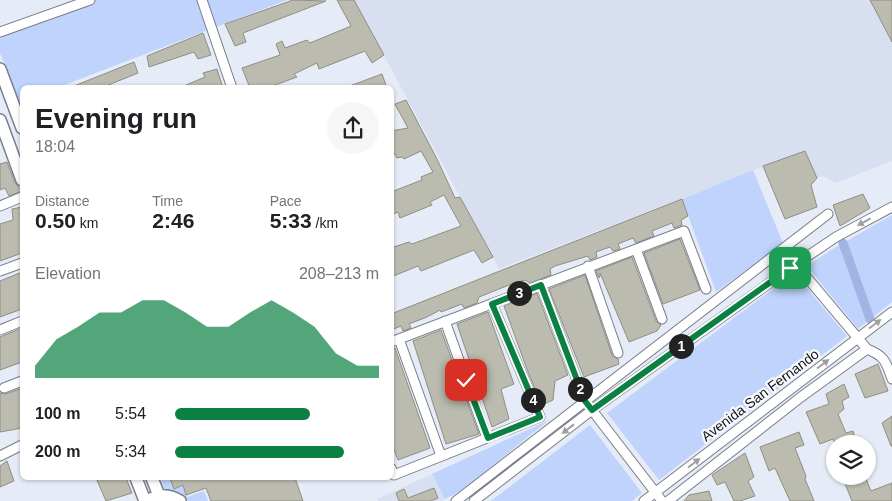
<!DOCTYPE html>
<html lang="en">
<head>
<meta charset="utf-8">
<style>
  :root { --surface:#fff; --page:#f6f6f6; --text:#202124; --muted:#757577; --accent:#0b8043 }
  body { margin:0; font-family:Arial,sans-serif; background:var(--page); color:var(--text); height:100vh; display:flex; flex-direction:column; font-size:19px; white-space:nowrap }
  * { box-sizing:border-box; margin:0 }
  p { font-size:16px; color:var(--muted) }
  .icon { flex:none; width:28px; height:28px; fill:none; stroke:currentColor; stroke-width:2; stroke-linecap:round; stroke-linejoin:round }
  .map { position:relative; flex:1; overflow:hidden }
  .sheet { position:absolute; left:20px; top:85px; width:374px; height:395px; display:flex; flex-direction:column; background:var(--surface); border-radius:8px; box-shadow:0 1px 4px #0004 }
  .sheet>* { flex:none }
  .buttons { position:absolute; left:826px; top:435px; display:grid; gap:10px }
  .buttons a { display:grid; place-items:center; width:50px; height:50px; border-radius:50%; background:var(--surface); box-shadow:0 1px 4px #0004; font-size:25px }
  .pin { position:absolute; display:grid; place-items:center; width:42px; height:42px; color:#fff; margin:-21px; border-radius:10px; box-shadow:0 2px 8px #0006 }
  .km { position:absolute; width:25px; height:25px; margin:-12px; border-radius:50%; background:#222; color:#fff; font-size:14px; line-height:25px; text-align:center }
  .round { display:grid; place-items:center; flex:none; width:52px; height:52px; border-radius:26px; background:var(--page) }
  .head { display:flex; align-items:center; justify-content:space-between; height:85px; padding:0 15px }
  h1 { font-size:28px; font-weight:800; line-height:38px }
  .stats { display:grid; grid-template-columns:repeat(3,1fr); gap:8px; height:85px; padding:5px 15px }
  .stats div { display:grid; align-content:center }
  .stats b { font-size:21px; font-weight:800 }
  .stats small { font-size:14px; font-weight:400 }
  .stats p { font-size:14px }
  .chart { height:140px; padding:10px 15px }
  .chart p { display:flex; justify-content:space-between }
  .chart svg { width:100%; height:90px; margin-top:5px; fill:var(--accent); opacity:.7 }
  ul { padding:0 15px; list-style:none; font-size:16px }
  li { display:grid; grid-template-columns:80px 60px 1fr; align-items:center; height:38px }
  li i { height:12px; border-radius:6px; background:var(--accent) }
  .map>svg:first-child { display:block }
</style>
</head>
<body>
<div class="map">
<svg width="892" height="501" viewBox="0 0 892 501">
  <rect width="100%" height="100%" fill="#e6ecf7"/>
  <path fill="#d7dff1" d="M354,0H892V161L835,183L823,176L817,178L804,151L499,269Z
    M432,474L445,499L443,501H378L377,499Z"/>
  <path fill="#c0d3fc" d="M94,0H287L59,87L22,88V103H20L0,53V37L39,20Z
    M753,170L783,243L716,292L682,199Z
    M892,215V302L858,329L807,266L831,250Z
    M794,273L847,336L659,480L607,413Z
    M549,420L461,491L445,499L432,474Z
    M590,425L642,493L632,501H491Z
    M170,478L174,489L183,485L187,497L204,491L208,501H187L184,498L167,494L160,481Z"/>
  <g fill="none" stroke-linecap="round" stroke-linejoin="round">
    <path stroke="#a0b5e3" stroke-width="9" d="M846,252L843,243L870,319"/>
  </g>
  <path fill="#bcbbaf" stroke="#8f8e83" d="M293,0L326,1L243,33L246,42L235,46L225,24Z
    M337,0H354L384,55L372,63L365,51L319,69L317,63L294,74L297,77L267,88H250L242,68L280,55L276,44L282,41L285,48L307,40L310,43L351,26Z
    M870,0H892V42Z
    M203,33L211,55L198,59L194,52L149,67L147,56Z
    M134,62L138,73L101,88H69Z
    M217,69L223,88H179L205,77L203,73Z
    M382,74L387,88H347V87Z
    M406,100L437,159L455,198L460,197L493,257L482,263L474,250L421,271L418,266L391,277V248L409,242L412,244L461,226L444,195L430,202L432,205L400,218L398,212L391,215V192L422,180L421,177L433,172L421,151L404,159L402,157L397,158L394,153L391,154V131L408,128L395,104Z
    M805,151L817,178L811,185L817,207L785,219L763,166Z
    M7,162L15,183L22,191L9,196L5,188L0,190V164Z
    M863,194L870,208L840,226L833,205Z
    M682,199L688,216L681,220L682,225L674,228L672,223L652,231L654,236L636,243L633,238L618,244L620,249L613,251L610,247L596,252L597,257L590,260L588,256L555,266L550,269L551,275L530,283L525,280L509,285L479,297L477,303L464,308L462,304L441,312L440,310L427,317L409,324L411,328L403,331L401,326L391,330V314Z
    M22,207V253L0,261V224L13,220L12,209Z
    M680,239L700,290L663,304L644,253Z
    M632,257L656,321L661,325L657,331L629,342L600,273V277L599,278L596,271Z
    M22,272V309L0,317V281Z
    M585,275L612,355L618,359L619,364L584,377L549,289Z
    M537,293L568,375L555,381L553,400L542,405L528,372L504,306Z
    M488,312L514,384L501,389L509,419L492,427L457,324Z
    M22,328V362L0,370V337Z
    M441,330L479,434L446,444L413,341Z
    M395,348L430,448L398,460L391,442V349Z
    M878,364L888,391L865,398L855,374Z
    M844,384L849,397L842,401L844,409L838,414L846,433L853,431L857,444H835L833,439L820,444L806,412L829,404L826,394Z
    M22,388V428L0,432V393L6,394Z
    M892,416V446H891L882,423Z
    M799,432L804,445L795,448L806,476L805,479L814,501H790L775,468L769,471L760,447Z
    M745,453L754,477L748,481L755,496L740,501H734L725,482L717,485L712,475Z
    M7,461L14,481L0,487V466Z
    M842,476H865L871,491L892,483V501H852Z
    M96,478H126L132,493L106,501Z
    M170,478H295L303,501H211L206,488L186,495L183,485L174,489Z
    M434,488L438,498L431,501H399L396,493L404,489L408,498Z
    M709,491L712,501H684L689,495Z"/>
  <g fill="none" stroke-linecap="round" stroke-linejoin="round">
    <g stroke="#797e88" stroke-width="11">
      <path id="minor" d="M202,0L232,88
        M0,32L90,0
        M0,206L22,197
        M636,249L662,319
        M783,249L867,349C885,356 886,362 892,379
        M588,266L618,353
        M0,271L22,263
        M541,285L585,401L662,501
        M445,321L487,438
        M0,330L22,321
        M399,339L441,456
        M391,342L684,231L706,289
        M4,388L22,381
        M0,456L22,445
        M391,468L394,475L540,417L492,304
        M456,501L828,214
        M474,501L592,410L796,264L836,237L892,207
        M644,501L892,312
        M668,501L801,397L867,349"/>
    </g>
    <g stroke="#797e88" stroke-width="14">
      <path id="major" d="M0,69L22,128
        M0,120L22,180
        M136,478L145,501
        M152,478L161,501
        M147,501C158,494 169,494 180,501"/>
    </g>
    <use href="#minor" stroke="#fff" stroke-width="9"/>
    <use href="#major" stroke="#fff" stroke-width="11"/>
  </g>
  <defs><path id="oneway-solid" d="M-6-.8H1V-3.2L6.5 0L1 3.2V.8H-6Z" transform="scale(1.25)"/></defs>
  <g fill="#9f9fa1">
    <use href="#oneway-solid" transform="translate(864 222) rotate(152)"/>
    <use href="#oneway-solid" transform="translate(875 324) rotate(-37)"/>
    <use href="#oneway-solid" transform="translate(823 364) rotate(-37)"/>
    <use href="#oneway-solid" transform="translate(568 429) rotate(142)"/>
    <use href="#oneway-solid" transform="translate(694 463) rotate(-37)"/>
  </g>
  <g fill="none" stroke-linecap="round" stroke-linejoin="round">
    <g stroke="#fff" stroke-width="10">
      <path id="route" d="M466,380L488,438L540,417L492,304L541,285L585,401L592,410L790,268"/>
    </g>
    <use href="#route" stroke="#0b8043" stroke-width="6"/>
  </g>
  <g text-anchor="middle" stroke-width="4.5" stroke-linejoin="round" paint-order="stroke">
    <g font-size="14" fill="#0e0f13" stroke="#f7f9fd">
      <text transform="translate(760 395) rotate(-37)" y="5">Avenida San Fernando</text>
    </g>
  </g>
</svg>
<div class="buttons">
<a><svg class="icon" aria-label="layers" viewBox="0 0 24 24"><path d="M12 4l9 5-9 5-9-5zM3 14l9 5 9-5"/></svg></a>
</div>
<div class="pin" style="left:790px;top:268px;background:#1e9e55"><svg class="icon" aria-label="arrive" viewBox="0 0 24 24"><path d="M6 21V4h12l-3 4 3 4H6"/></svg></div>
<div class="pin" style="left:466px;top:380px;background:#d93025"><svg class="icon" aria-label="check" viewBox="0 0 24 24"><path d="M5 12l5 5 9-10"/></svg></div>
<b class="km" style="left:681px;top:346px">1</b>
<b class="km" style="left:580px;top:389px">2</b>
<b class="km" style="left:519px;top:293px">3</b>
<b class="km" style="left:533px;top:400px">4</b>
<section class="sheet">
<div class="head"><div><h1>Evening run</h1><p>18:04</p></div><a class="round"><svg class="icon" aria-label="share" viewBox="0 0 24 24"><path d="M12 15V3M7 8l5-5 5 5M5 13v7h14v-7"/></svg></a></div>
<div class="stats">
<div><p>Distance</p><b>0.50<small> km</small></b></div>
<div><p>Time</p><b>2:46</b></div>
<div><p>Pace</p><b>5:33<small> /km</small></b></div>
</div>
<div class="chart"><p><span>Elevation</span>208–213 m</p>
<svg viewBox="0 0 160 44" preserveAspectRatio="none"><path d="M0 44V38L10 25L20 19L30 12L40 12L50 6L60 6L70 12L80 19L90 19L100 12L110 6L120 12L130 19L140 32L150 38L160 38V44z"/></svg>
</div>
<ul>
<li><b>100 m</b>5:54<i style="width:66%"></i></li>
<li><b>200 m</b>5:34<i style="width:83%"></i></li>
</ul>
</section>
</div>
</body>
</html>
